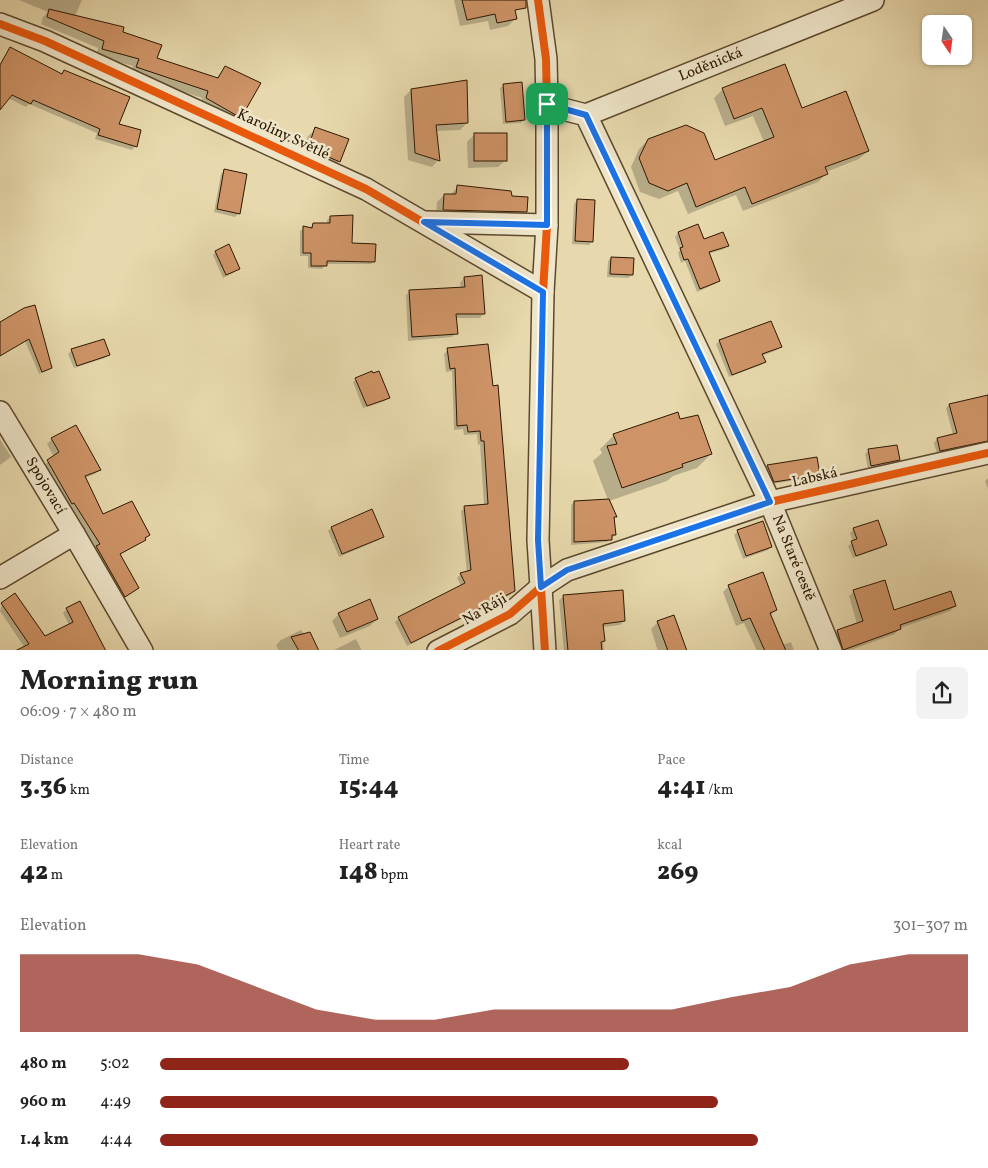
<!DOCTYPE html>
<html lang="en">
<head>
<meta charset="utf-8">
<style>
  :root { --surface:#fff; --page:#f2f2f2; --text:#222; --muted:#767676; --accent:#8f2418 }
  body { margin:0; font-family:Vollkorn,serif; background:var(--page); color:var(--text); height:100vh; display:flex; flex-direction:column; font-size:19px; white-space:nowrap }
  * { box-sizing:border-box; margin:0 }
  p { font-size:16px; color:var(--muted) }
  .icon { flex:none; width:28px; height:28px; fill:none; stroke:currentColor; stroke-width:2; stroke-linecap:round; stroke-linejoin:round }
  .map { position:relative; height:650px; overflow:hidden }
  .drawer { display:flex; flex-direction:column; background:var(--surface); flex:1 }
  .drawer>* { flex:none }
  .needle { width:32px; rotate:167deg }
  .tools { position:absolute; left:922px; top:15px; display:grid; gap:10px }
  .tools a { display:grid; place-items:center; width:50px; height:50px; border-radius:8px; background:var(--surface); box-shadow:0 1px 4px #0004; font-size:25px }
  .pin { position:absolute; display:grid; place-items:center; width:42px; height:42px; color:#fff; margin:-21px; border-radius:10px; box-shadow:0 2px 8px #0006 }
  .round { display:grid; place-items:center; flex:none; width:52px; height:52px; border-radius:8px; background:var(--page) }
  .head { display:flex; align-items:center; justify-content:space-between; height:85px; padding:0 20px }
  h1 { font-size:28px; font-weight:800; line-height:38px }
  .stats { display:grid; grid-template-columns:repeat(3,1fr); gap:8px; height:85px; padding:5px 20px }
  .stats div { display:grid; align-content:center }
  .stats b { font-size:25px; font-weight:800 }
  .stats small { font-size:14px; font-weight:400 }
  .stats p { font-size:14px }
  .chart { height:140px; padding:10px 20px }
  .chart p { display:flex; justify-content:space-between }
  .chart svg { width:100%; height:90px; margin-top:5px; fill:var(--accent); opacity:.7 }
  ul { padding:0 20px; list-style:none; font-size:16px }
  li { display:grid; grid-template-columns:80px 60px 1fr; align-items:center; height:38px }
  li i { height:12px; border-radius:6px; background:var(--accent) }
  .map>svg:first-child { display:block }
  .shadow { fill:#0003 }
  .building { fill:#ce9467; stroke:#2d1701 }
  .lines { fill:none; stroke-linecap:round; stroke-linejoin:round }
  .street-casing { stroke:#5c482c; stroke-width:24 }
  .street { stroke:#efe6ca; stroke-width:21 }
  .cycleway-casing { stroke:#efe6ca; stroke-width:11 }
  .cycleway { stroke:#e8590c; stroke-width:8 }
  .route-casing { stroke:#fff; stroke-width:10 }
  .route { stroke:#1a73e8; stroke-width:6 }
  .labels { text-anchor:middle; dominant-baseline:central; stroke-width:5; stroke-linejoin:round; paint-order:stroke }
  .street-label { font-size:15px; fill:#2d1701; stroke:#efe6ca }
</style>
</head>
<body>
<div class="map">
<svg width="988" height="651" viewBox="0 0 988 651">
  <rect width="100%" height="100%" fill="#e7d9ad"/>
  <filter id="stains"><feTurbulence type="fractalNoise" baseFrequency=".004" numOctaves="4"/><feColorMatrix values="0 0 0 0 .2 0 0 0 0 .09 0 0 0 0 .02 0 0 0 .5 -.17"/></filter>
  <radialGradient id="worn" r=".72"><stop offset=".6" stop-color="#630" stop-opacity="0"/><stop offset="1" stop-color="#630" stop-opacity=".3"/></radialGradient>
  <g class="shadow">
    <polygon points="19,0 82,0 75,16 122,32 156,58 216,79 225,67 239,117 233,123 200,105 202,98 130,74 133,66 96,56 98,48 41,24 43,17 48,12"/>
    <polygon points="454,0 511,0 515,19 508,26 490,30 488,21 460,26"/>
    <polygon points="10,49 117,125 135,146 132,150 95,139 97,133 29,104 26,107 0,94 0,64"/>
    <polygon points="504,85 524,119 521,123 503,124 500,88"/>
    <polygon points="723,89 801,109 868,151 859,159 826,172 826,174 818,182 743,211 736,195 688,214 678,191 659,199 640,192 631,167 639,149 648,140 715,162 764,142 753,116 725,126 714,98"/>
    <polygon points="411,90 467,123 460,130 436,131 438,160 432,167 408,160 404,97"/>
    <polygon points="316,129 339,161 332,169 301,156 308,136"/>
    <polygon points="475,134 506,160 498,167 468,168 467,142"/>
    <polygon points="224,171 239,213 235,217 214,212 221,174"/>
    <polygon points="458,187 511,197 526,211 519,219 436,217 437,202 444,195 450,195"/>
    <polygon points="577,200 592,241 589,245 572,244 574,204"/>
    <polygon points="331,217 351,244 374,261 371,264 326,264 322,269 308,268 308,256 300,256 300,231 304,228 310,228 313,224 327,224 327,220"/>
    <polygon points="678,233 727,245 724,249 708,254 719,281 715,284 697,292 685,261 681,263 678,253 680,250 675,237"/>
    <polygon points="216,252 238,269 235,272 223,278 213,255"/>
    <polygon points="611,258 632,275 628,278 607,277 608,261"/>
    <polygon points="464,278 484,313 480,318 455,318 456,333 452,337 408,341 406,295 410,291 461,289 460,283"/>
    <polygon points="24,309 50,368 47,371 39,374 25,341 0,356 0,323"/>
    <polygon points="720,341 780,347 777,350 762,356 764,362 761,365 729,377 716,344"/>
    <polygon points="487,345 514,591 510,595 407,646 395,622 399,618 461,586 457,578 461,574 467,573 461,511 465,507 484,505 480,444 478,445 477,434 464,435 463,429 454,430 452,371 446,372 444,354 448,350"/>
    <polygon points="72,350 108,355 105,358 74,368 68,354"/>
    <polygon points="356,379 389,397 385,401 363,408 353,382"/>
    <polygon points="988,396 988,444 981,444 937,454 934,443 937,439 953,435 946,408 949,405"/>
    <polygon points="680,421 711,454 697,468 673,476 667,481 609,501 615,517 613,519 615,535 607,542 571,545 571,505 574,502 608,500 593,461 602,453 600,449 614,435"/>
    <polygon points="0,439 11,457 0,465"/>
    <polygon points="52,439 100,469 95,474 85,478 102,515 148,535 139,544 119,555 137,588 120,601 43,466 54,457 47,444"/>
    <polygon points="869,450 898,460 895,463 868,469 865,454"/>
    <polygon points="768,466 819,474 815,477 771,484 764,469"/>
    <polygon points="988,478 988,489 985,481"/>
    <polygon points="371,511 382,536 379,540 339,557 328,531 331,528"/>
    <polygon points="762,523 771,546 768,550 743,559 734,535 737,532"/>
    <polygon points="854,529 885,545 882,548 853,558 848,546 853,542 850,533"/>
    <polygon points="729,586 776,610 770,616 782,645 791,642 794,651 757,651 744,623 736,626 723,592"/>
    <polygon points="854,591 894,612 955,606 950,611 900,628 895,634 848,651 837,651 832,636 837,631 857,624 849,596"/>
    <polygon points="563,597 624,621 620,625 602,627 604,651 564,651 559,600"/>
    <polygon points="2,604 44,637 69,625 63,613 67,609 105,651 27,651 0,611"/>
    <polygon points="339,614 377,619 370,626 340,638 332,621"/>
    <polygon points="658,622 685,651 658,651 651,629"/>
    <polygon points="301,630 318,651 279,651 276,645 281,640"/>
    <polygon points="356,639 362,651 332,651"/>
  </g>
  <g class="building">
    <polygon points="462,0 526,0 526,8 515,10 517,19 497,23 495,14 467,20"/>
    <polygon points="49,9 124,27 123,32 162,45 157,58 218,78 225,66 261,83 241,118 206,98 208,91 136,67 139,59 102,49 104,41 47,17"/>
    <polygon points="10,47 62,74 64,70 130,97 119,124 141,130 137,147 98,135 100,129 33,100 31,104 12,95 0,110 0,65"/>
    <polygon points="785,64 802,108 846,91 869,151 825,167 828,174 752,204 745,187 696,207 687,183 668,191 649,183 639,158 648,139 686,125 704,133 715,160 774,137 762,108 734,119 722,88"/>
    <polygon points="467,80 468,123 436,125 440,161 415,153 411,89"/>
    <polygon points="522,82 525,120 506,122 503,84"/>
    <polygon points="315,127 349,139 340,162 308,148"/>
    <rect x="474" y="133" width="33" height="28"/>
    <polygon points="224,169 247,174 240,214 217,209"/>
    <polygon points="457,185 511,191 512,196 528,197 527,212 443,210 444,194 456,194"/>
    <polygon points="577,199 595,200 593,242 575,241"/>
    <polygon points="353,215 352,243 376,244 375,262 327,261 327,266 311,266 311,253 303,253 303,226 312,228 313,223 330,223 330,216"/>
    <polygon points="698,224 704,239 723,232 729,246 709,252 720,281 700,289 688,259 684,260 680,248 683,247 678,232"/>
    <polygon points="229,244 240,269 226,275 215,251"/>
    <polygon points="611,257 634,258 633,275 610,274"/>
    <polygon points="482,275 485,314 456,314 458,334 412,337 409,290 465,287 464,277"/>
    <polygon points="35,305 52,368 42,372 29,339 0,356 0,322 24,308"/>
    <polygon points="771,321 782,347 762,354 766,362 732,375 719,340"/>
    <polygon points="104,339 110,355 77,366 71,349"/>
    <polygon points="488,344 493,386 498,385 515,591 411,643 398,617 465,583 460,573 471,570 464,506 488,504 484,441 481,441 480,431 468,432 467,425 457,426 455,368 450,369 447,348"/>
    <polygon points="372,371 373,373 379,371 390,398 367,406 355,378"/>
    <polygon points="988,395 988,441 940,451 937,438 957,433 949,404"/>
    <polygon points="678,412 680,419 698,415 712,454 682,464 683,467 622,488 607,446 617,444 613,434"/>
    <polygon points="76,425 101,470 85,476 103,514 132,501 150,535 145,538 146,540 120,554 139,588 125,597 96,546 100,544 74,503 72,504 47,460 59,452 51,438"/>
    <polygon points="897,445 900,460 871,466 868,449"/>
    <polygon points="817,457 820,475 774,482 767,465"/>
    <polygon points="609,499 617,517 614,517 616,535 612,535 612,540 574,542 574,501"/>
    <polygon points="372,509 384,537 342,554 331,527"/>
    <polygon points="878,520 887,545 856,556 851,541 857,539 853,528"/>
    <polygon points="763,521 772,547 746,556 737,530"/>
    <polygon points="763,572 777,610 770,613 786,651 765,651 750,618 742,621 728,585"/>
    <polygon points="885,580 894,610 951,591 956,606 900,625 901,629 843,650 837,630 863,621 853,590"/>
    <polygon points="623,590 625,621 603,624 605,641 601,642 602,651 568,651 563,595"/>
    <polygon points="15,593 45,636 73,622 66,608 80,601 106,651 15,651 29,644 1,603"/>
    <polygon points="370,599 378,619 347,632 338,613"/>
    <polygon points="674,615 687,651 668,651 657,621"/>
    <polygon points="310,632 319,651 299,651 291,637"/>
  </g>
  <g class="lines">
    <g class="street-casing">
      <g id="street">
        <polyline points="538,0 546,59 547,105 547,225 543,292 538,540 545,651"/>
        <polyline points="0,24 45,41 366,189 543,292"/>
        <polyline points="547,105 586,115 873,0"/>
        <polyline points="586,115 770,502 831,651"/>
        <polyline points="426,222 547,225"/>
        <polyline points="0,412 74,534 142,651"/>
        <polyline points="0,578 74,534"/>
        <polyline points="438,651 510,614 541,587 567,570 770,502 988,453"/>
      </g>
    </g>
    <use href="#street" class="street"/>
    <g class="cycleway-casing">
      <g id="cycleway">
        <polyline points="538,0 546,59 547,105 547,225 543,292 538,540 545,651"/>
        <polyline points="0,24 45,41 366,189 543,292"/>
        <polyline points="438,651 510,614 541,587 567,570 770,502 988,453"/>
      </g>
    </g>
    <use href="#cycleway" class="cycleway"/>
  </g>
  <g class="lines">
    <g class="route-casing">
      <polygon id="route" points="547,104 586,115 770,502 567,570 541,587 538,540 543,292 424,222 547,225"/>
    </g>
    <use href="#route" class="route"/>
  </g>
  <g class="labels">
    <g class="street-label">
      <text transform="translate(711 65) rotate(-22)">Loděnická</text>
      <text transform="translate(283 135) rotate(25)">Karoliny Světlé</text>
      <text transform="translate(815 478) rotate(-13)">Labská</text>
      <text transform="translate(45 486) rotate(59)">Spojovací</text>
      <text transform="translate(793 558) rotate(68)">Na Staré cestě</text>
      <text transform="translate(485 610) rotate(-30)">Na Ráji</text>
    </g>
  </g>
  <rect width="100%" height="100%" filter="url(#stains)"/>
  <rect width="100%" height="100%" fill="url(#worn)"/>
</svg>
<div class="tools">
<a><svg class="needle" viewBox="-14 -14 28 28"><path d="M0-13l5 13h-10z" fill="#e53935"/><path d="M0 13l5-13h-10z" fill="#767676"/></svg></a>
</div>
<div class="pin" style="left:547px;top:104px;background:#1e9e55"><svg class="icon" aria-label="arrive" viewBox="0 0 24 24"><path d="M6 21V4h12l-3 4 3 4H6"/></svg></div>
</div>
<section class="drawer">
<div class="head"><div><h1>Morning run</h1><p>06:09 · 7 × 480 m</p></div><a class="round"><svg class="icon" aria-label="share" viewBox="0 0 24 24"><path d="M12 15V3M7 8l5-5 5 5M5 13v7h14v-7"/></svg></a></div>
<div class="stats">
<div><p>Distance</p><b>3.36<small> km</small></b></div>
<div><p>Time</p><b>15:44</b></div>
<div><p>Pace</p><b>4:41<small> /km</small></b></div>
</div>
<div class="stats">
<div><p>Elevation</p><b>42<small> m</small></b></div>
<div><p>Heart rate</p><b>148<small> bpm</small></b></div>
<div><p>kcal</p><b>269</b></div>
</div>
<div class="chart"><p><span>Elevation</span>301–307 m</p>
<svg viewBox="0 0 160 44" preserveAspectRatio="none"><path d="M0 44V6L10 6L20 6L30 11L40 22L50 33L60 38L70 38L80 33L90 33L100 33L110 33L120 27L130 22L140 11L150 6L160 6V44z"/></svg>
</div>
<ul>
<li><b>480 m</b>5:02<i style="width:58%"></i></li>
<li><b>960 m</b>4:49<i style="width:69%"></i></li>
<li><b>1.4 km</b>4:44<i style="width:74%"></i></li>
</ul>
</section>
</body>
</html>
